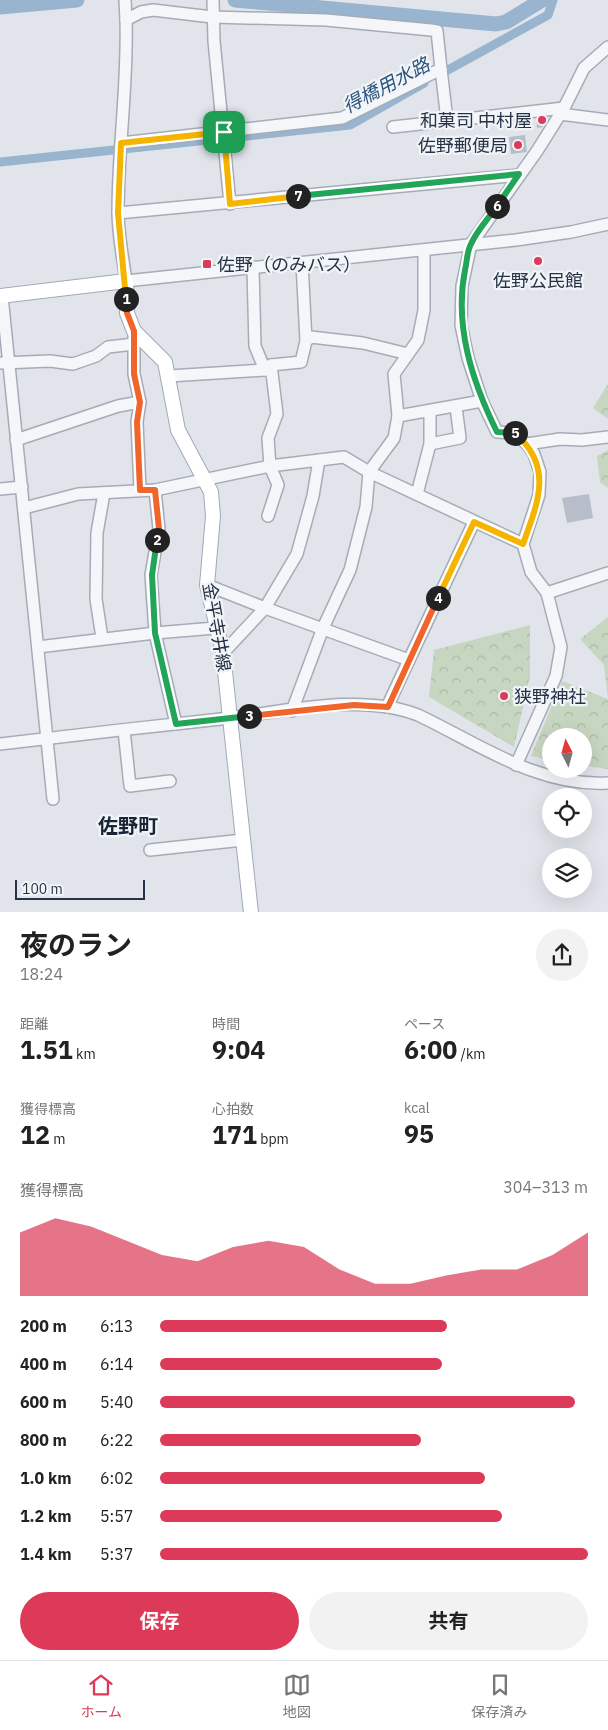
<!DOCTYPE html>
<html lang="ja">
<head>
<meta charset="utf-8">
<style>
  :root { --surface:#fff; --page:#f2f2f2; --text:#222; --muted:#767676; --line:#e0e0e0; --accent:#dc3a58 }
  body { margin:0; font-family:"IBM Plex Sans","Noto Sans JP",sans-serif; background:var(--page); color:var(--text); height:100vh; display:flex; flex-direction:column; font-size:19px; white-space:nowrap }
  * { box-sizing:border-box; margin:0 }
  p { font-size:16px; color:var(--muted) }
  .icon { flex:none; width:28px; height:28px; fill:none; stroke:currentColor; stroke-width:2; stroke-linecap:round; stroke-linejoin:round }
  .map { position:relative; height:912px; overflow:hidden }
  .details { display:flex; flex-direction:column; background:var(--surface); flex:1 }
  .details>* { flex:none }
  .needle { width:32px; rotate:354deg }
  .buttons { position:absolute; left:542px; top:728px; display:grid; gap:10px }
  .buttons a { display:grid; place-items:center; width:50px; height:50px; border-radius:50%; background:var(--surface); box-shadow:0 5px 20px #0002; font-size:25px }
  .scale { position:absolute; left:15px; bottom:12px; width:130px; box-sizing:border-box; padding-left:5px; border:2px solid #273344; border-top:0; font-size:14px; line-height:18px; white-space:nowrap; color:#273344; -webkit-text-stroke:4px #f1f4f8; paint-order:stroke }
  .pin { position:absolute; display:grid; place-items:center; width:42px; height:42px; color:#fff; margin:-21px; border-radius:10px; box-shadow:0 2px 8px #0006 }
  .km { position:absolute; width:25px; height:25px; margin:-12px; border-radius:50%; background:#222; color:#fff; font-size:14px; line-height:25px; text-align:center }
  .round { display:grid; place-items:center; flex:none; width:52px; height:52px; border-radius:26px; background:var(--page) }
  .overview { display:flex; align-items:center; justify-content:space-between; height:85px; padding:0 20px }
  h1 { font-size:28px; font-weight:700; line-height:38px }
  .figures { display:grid; grid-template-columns:repeat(3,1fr); gap:8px; height:85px; padding:5px 20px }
  .figures div { display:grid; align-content:center }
  .figures b { font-size:25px; font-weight:700 }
  .figures small { font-size:14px; font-weight:400 }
  .figures p { font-size:14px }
  .chart { height:140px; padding:10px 20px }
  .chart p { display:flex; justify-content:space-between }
  .chart svg { width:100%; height:90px; margin-top:5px; fill:var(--accent); opacity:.7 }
  .primary-button { display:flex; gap:10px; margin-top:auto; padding:10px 20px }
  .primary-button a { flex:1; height:58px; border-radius:30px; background:var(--accent); color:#fff; font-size:20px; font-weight:700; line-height:58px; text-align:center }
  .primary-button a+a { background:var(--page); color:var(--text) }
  ul { padding:0 20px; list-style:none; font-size:16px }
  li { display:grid; grid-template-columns:80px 60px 1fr; align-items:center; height:38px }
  li i { height:12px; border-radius:6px; background:var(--accent) }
  .tabs { display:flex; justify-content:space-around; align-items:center; height:70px; border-top:1px solid var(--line); background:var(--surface); font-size:14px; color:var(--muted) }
  .tabs a { display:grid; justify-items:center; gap:2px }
  .tabs .selected { color:var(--accent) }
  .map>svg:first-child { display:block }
  .forest { fill:url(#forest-crowns) }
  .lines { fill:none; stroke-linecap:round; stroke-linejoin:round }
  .canal { stroke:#98b4ce; stroke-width:9 }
  .river { stroke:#98b4ce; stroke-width:15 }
  .building { fill:#b7bec9 }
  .minor-casing { stroke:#a5acb6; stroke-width:14 }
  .major-casing { stroke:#9faab8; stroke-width:16 }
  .minor { stroke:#f4f6f9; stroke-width:11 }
  .major { stroke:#fff; stroke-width:14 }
  .split-1-casing { stroke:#fff; stroke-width:10 }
  .split-2-casing { stroke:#fff; stroke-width:10 }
  .split-3-casing { stroke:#fff; stroke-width:10 }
  .split-4-casing { stroke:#fff; stroke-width:10 }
  .split-5-casing { stroke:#fff; stroke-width:10 }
  .split-6-casing { stroke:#fff; stroke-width:10 }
  .split-7-casing { stroke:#fff; stroke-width:10 }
  .split-8-casing { stroke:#fff; stroke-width:10 }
  .split-1 { stroke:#f5b400; stroke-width:6 }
  .split-2 { stroke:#f0652b; stroke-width:6 }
  .split-3 { stroke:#22a559; stroke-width:6 }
  .split-4 { stroke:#f0652b; stroke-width:6 }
  .split-5 { stroke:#f5b400; stroke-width:6 }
  .split-6 { stroke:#22a559; stroke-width:6 }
  .split-7 { stroke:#22a559; stroke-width:6 }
  .split-8 { stroke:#f5b400; stroke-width:6 }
  .poi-dot { fill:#dc3a58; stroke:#f1f4f8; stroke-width:2 }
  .labels { text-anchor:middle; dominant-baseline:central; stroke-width:4.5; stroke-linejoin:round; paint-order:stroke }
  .poi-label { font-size:18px; fill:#273344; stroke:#f1f4f8; text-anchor:end }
  .street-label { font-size:18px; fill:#273344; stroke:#f1f4f8 }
  .water-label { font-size:19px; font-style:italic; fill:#2d537c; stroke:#f1f4f8 }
  .quarter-label { font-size:20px; font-weight:bold; fill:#192435; stroke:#f1f4f8 }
</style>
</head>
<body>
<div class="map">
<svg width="608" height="913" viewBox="0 0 608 913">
  <defs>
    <pattern id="forest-crowns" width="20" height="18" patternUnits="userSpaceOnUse" patternTransform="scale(1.25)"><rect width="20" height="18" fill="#c7d6c1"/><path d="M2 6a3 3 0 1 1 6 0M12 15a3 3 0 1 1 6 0" fill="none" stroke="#abb8a7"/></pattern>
  </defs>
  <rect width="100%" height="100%" fill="#e1e5eb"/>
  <g class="forest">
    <polygon points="608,384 608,419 593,408"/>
    <polygon points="608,450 608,488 600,482 597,456"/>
    <polygon points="608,617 608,769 584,766 584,736 551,736 551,760 531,756 562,681 608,699 604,665 580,639"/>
    <polygon points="530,625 530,676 514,747 429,697 434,650"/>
  </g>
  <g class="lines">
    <g class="canal">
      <polyline points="437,76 548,15 553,0"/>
      <polyline points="0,162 350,125 424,83"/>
    </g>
    <g class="river">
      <polyline points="235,0 496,24 506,22 542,0"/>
      <polyline points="0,7 77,0"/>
    </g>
  </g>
  <g class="building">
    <polygon points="547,115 548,123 543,124 543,127 537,128 536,116"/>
    <polygon points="525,135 527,152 511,154 509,137"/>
    <polygon points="589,494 593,518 567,523 562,498"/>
  </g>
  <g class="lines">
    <g class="minor-casing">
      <g id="minor">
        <polyline points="125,0 126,20"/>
        <polyline points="213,0 214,41 230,204"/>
        <polyline points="441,69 447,120"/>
        <polyline points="560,114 608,120"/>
        <polyline points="393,127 564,108"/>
        <path d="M121,143L342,118L441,69L437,31L431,30L326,20L212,17L153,10L141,12L126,20C128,84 118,148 118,212C118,235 123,258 126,281L516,240L571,232L608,224"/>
        <polyline points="118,213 519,175"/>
        <polyline points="302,263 306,341"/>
        <polyline points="253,269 255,346 265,370"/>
        <polyline points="2,296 53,799"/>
        <polyline points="134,331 134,374 140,402 137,422 140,490"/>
        <polyline points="2,363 50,361 73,364 96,356 108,347 134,344"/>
        <polyline points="169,376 265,370 271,365 301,362 306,341 311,337 363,343 408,354"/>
        <polyline points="398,416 482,401"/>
        <polyline points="16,440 118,406 140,402"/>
        <polyline points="430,444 460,438 456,407"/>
        <polyline points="527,444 560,439 582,440 608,437"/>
        <polyline points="0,489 22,487"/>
        <polyline points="155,490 159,529 151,575 155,633 176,724"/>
        <polyline points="417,494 430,444 430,412"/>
        <polyline points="24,508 78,494 155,490 270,466 344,457 369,472 523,544"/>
        <polyline points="268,516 278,485 270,466 268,438 277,414 271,365"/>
        <polyline points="207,585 265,608 409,660 387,707"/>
        <polyline points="547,593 608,573"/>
        <polyline points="102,638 96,599 97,533 104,493"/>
        <polyline points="38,647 155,633 215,628"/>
        <polyline points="223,653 265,608 297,554 313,496 319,460"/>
        <polyline points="409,660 474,522"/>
        <polyline points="292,711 323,628 350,570 366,507 369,472 394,438 398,416 394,374 418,340 424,310 424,250"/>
        <polyline points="124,730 130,786 170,781"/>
        <path d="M0,744C77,735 153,726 230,718C287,711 363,693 418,715C479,744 538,787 608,783"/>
        <polyline points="516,765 556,676 561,647 547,593 531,572 523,544 539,495 540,472 534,454 527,444 514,433 497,432 482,401 468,358 461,325 462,286 471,244 537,151 564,108 584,68 608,47"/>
        <polyline points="150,850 243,840"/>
      </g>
    </g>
    <g class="major-casing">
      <polyline id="major" points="0,296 126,281 127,313 134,331 165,362 178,430 211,492 213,516 207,585 223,653 251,913"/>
    </g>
    <use href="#minor" class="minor"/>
    <use href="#major" class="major"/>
  </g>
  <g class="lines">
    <g class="split-1-casing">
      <polyline id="split-1" points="126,299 118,213 121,143 224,132"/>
    </g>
    <g class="split-2-casing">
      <polyline id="split-2" points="126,299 127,313 134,331 134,374 140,402 137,422 140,490 155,490 159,529 157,540"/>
    </g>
    <g class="split-3-casing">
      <polyline id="split-3" points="157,540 152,575 155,633 176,724 249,716"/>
    </g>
    <g class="split-4-casing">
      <polyline id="split-4" points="249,716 354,705 388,707 438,598"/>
    </g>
    <g class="split-5-casing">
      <path id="split-5" d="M438,598L474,522L523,544C538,502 554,467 515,433"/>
    </g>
    <g class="split-6-casing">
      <path id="split-6" d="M497,206C489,218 477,230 471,244C467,251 467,262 465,270C454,326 472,381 497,432L515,433"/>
    </g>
    <g class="split-7-casing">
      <polyline id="split-7" points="298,196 519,174 497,206"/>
    </g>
    <g class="split-8-casing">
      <polyline id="split-8" points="224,132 230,204 298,196"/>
    </g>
    <use href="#split-1" class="split-1"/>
    <use href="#split-2" class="split-2"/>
    <use href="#split-3" class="split-3"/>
    <use href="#split-4" class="split-4"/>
    <use href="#split-5" class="split-5"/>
    <use href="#split-6" class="split-6"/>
    <use href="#split-7" class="split-7"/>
    <use href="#split-8" class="split-8"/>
  </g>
  <g class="poi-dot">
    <circle cx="542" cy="120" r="5"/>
    <circle cx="518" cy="145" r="5"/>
    <circle cx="538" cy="261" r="5"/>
    <rect x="202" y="259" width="10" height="10" rx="2.5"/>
    <circle cx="504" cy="696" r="5"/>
  </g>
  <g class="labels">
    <g class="poi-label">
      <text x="532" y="120">和菓司 中村屋</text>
      <text x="508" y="145">佐野郵便局</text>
      <text x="217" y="264" text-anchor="start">佐野（のみバス）</text>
      <text x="538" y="280" text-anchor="middle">佐野公民館</text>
      <text x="514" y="696" text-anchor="start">狭野神社</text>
    </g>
    <g class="street-label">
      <text transform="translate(217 627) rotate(80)">金平寺井線</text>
    </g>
    <g class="water-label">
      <text transform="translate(386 85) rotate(-28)">得橋用水路</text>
    </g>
    <g class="quarter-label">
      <text x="128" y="825">佐野町</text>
    </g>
  </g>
</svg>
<div class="buttons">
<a><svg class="needle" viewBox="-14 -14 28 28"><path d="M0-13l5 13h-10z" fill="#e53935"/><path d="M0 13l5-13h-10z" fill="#767676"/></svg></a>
<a><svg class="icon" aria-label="locate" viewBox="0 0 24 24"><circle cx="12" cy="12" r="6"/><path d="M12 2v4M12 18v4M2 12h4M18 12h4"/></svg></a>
<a><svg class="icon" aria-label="layers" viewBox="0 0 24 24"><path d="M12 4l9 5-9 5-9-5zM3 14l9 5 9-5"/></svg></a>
</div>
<div class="scale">100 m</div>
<div class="pin" style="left:224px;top:132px;background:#1e9e55"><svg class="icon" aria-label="arrive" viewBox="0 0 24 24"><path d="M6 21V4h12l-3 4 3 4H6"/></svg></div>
<b class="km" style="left:126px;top:299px">1</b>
<b class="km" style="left:157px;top:540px">2</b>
<b class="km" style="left:249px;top:716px">3</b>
<b class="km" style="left:438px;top:598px">4</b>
<b class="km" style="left:515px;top:433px">5</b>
<b class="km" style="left:497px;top:206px">6</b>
<b class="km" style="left:298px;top:196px">7</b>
</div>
<section class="details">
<div class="overview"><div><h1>夜のラン</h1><p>18:24</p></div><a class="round"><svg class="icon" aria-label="share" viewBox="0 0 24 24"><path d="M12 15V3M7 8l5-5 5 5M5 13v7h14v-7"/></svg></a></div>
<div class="figures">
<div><p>距離</p><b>1.51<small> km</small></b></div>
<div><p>時間</p><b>9:04</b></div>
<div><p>ペース</p><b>6:00<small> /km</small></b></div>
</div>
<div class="figures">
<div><p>獲得標高</p><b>12<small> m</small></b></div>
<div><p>心拍数</p><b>171<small> bpm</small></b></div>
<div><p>kcal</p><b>95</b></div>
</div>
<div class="chart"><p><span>獲得標高</span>304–313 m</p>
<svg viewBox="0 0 160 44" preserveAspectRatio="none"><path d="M0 44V13L10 6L20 10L30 17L40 24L50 27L60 20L70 17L80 20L90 31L100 38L110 38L120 34L130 31L140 31L150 24L160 13V44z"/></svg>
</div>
<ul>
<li><b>200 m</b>6:13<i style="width:67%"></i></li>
<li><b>400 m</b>6:14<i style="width:66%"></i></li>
<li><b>600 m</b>5:40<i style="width:97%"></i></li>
<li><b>800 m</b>6:22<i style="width:61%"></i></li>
<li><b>1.0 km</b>6:02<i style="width:76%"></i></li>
<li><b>1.2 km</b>5:57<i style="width:80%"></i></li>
<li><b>1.4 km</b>5:37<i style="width:100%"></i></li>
</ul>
<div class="primary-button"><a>保存</a><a>共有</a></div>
</section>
<nav class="tabs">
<a class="selected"><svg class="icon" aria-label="home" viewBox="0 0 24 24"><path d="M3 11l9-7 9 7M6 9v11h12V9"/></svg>ホーム</a>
<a><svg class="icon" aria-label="map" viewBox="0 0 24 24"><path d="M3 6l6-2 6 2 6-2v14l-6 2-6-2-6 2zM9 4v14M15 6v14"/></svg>地図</a>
<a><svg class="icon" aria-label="saved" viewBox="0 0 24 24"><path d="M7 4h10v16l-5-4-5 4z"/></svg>保存済み</a>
</nav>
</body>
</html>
